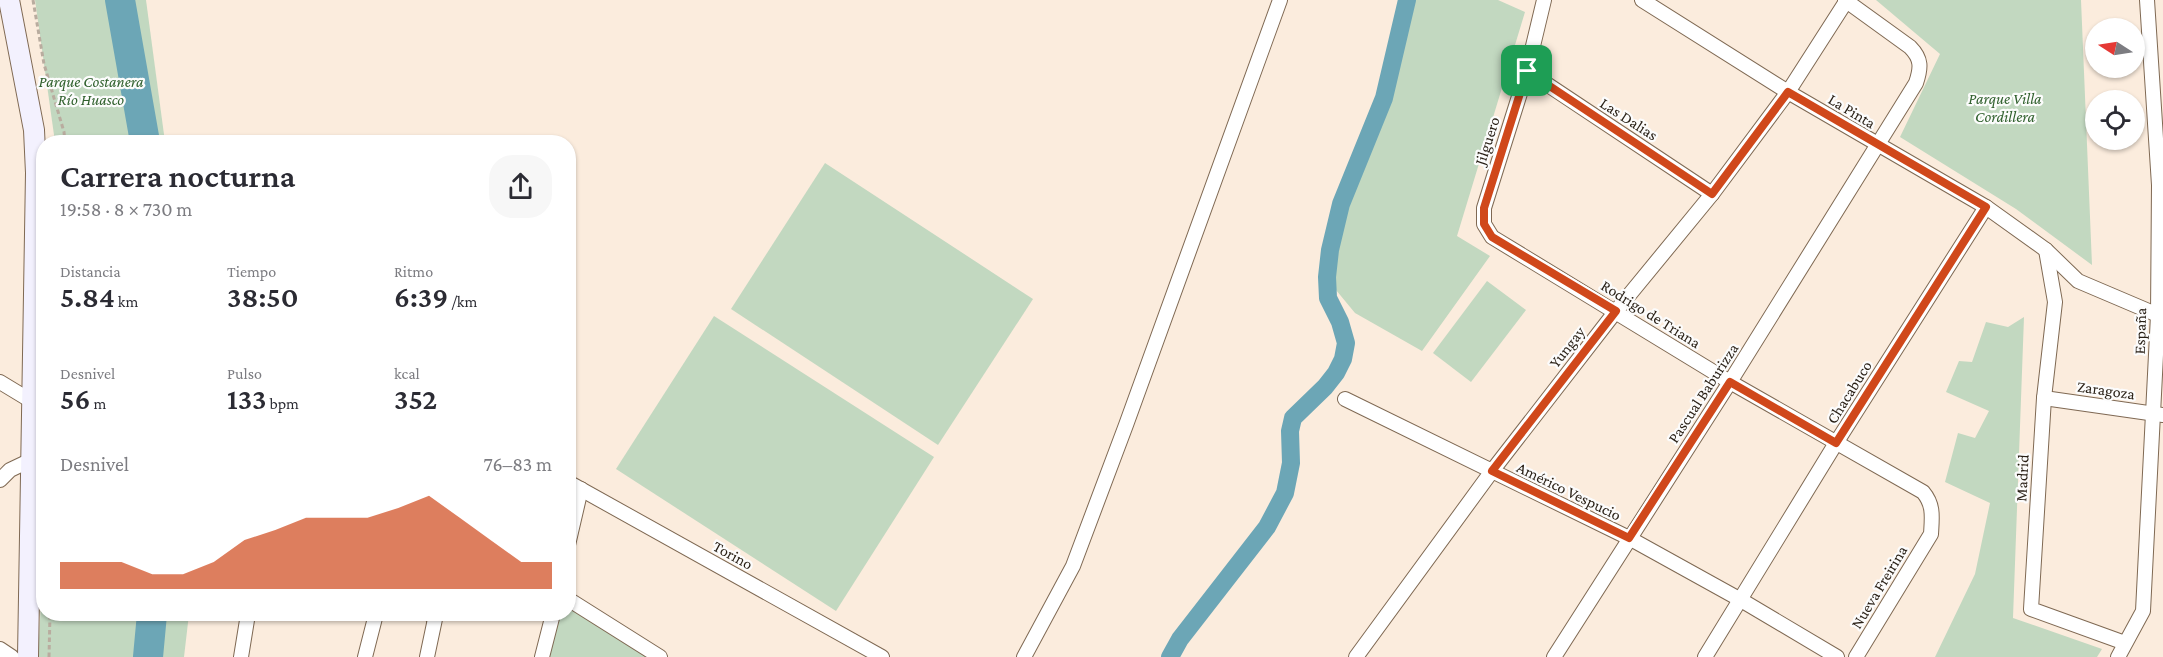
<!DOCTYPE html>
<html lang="es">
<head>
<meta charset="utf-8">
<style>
  :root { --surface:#fff; --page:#f7f7f7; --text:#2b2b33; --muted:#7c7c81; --accent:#d0481b }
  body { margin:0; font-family:"Crimson Pro",serif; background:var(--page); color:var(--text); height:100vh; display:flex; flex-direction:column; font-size:22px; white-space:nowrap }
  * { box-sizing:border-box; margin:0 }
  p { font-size:20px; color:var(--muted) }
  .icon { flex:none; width:33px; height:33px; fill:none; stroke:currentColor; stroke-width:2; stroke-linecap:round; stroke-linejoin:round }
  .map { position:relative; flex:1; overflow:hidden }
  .details { position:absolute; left:36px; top:135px; width:540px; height:486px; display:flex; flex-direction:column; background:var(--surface); border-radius:24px; box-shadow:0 2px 4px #0004 }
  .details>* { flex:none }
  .needle { width:39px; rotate:282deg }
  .tools { position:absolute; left:2085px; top:18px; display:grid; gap:12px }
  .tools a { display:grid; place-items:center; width:60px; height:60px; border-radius:50%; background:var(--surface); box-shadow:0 2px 4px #0004; font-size:30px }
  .pin { position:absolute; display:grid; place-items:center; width:51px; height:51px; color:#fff; margin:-26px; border-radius:12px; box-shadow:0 3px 9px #0006 }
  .round { display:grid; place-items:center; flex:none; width:63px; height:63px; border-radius:24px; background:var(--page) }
  .head { display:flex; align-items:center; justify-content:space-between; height:102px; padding:0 24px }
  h1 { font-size:33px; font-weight:600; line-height:45px }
  .stats { display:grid; grid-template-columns:repeat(3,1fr); gap:9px; height:102px; padding:6px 24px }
  .stats div { display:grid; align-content:center }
  .stats b { font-size:30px; font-weight:600 }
  .stats small { font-size:16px; font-weight:400 }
  .stats p { font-size:16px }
  .chart { height:168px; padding:12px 24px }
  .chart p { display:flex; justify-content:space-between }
  .chart svg { width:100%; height:108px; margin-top:6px; fill:var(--accent); opacity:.7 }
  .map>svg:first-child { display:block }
  .green { fill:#c2d8c0 }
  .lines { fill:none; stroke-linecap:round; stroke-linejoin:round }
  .canal { stroke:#6ca6b6; stroke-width:18 }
  .river { stroke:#6ca6b6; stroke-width:30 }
  .street-casing { stroke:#7f6953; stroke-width:16 }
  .secondary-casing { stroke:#7f6953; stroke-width:22 }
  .path { stroke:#b9ac9f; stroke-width:3; stroke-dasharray:4.5 3; stroke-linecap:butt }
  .street { stroke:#fff; stroke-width:14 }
  .secondary { stroke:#f3f1fe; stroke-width:20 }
  .route-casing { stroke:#fff; stroke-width:12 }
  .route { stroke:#d0481b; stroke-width:8 }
  .labels { text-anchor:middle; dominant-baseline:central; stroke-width:4.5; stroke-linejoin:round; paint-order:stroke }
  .park-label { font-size:16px; font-style:italic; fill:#31612e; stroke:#fcfcfc }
  .street-label { font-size:16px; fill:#281f15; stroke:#fcfcfc }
</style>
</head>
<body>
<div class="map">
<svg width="2163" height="657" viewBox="0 0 2163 657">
  <rect width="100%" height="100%" fill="#fbecdd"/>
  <g class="green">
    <polygon points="35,0 146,0 165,142 55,142"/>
    <polygon points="1413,0 1498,0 1525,12 1457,236 1490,256 1422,351 1355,313 1336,290 1336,223"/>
    <polygon points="1876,0 2081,0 2092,265 2016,209 1900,137 1940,54"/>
    <polygon points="825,163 1033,299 938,445 731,309"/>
    <polygon points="1487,281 1526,310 1471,382 1433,353"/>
    <polygon points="714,316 934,457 836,611 616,469"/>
    <polygon points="2024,317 2013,618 2102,649 2097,657 1935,657 1975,574 1990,503 1945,482 1958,433 1975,438 1989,411 1946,392 1959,361 1972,362 1986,322 2008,327"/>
    <polygon points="43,565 44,614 189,614 184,657 38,657"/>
    <polygon points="569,602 655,657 544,657 555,614 568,614"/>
  </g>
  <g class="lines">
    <polyline class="canal" points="1170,657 1180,639 1267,527 1285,493 1291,463 1290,431 1293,418 1325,387 1336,373 1343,359 1346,343 1340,322 1328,298 1327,277 1330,250 1341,204 1384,98 1407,0"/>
    <g class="river">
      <polyline points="120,0 145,142"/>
      <polyline points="148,657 152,614"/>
    </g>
    <g class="street-casing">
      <g id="street">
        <path d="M1544,0L1527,71L1484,208V224L1492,237L1730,382L1923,492C1934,505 1932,517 1931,534L1856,657"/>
        <polyline points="1642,0 1788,92 1986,207 2046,250 2078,281 2158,315 2163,315"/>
        <polyline points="1527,71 1712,194"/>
        <polyline points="2046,250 2055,302 2044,398 2031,609 2125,643"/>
        <polyline points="0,382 33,402"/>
        <polyline points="2044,398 2163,415"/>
        <polyline points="1345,399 1629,538 1741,600 1837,657"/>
        <polyline points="0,480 10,470 31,460"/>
        <polyline points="568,482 882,657"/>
        <polyline points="568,545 581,489"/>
        <polyline points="568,599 660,657"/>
        <polyline points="0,649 12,657"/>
        <polyline points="241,657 248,614"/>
        <polyline points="365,657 376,614"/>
        <polyline points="427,657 435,619 430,614"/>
        <polyline points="542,657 553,614"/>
        <polyline points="1024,657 1073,566 1126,425 1280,0"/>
        <polyline points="1356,657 1492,471 1616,311 1712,194 1788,92 1847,0"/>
        <path d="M1554,657L1730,382L1916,83C1921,68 1922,59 1910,47L1845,0"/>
        <polyline points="1705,657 1836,443 1986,207"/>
        <polyline points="2118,657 2143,611 2158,315 2159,185 2147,0"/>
      </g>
    </g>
    <g class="secondary-casing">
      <polyline id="secondary" points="9,0 34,130 36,173 28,657"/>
    </g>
    <g class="path">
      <polyline points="33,0 44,64 64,132 65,142"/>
      <polyline points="49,657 50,614"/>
    </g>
    <use href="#street" class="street"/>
    <use href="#secondary" class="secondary"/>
  </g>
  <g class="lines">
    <g class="route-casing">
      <polygon id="route" points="1527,71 1712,194 1788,92 1986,207 1836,443 1730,382 1629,538 1492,471 1616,311 1492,237 1484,224 1484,208"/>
    </g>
    <use href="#route" class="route"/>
  </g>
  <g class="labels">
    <g class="park-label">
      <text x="91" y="81">Parque Costanera<tspan x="91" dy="18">Río Huasco</tspan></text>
      <text x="2005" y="98">Parque Villa<tspan x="2005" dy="18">Cordillera</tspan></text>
    </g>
    <g class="street-label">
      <text transform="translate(1852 111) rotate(31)">La Pinta</text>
      <text transform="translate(1629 119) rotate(33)">Las Dalias</text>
      <text transform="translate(1487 141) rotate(-72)">Jilguero</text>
      <text transform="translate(1651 314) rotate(32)">Rodrigo de Triana</text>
      <text transform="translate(2140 331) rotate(-88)">España</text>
      <text transform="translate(1567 347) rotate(-52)">Yungay</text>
      <text transform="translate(2106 390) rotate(8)">Zaragoza</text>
      <text transform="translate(1849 392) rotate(-58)">Chacabuco</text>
      <text transform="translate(1703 393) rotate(-57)">Pascual Baburizza</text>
      <text transform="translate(2022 478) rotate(-87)">Madrid</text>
      <text transform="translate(1569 491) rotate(26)">Américo Vespucio</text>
      <text transform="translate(733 555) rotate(29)">Torino</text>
      <text transform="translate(1879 587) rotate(-59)">Nueva Freirina</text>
    </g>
  </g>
</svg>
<div class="tools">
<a><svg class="needle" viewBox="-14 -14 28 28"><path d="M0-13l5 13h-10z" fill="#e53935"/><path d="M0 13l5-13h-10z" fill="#7c7c81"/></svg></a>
<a><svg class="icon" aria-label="locate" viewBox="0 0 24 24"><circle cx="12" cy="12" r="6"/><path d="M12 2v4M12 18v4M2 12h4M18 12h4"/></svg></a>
</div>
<div class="pin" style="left:1527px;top:71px;background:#1e9e55"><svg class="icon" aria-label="arrive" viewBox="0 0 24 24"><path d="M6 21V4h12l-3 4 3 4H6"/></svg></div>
<section class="details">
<div class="head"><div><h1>Carrera nocturna</h1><p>19:58 · 8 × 730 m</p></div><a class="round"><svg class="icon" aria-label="share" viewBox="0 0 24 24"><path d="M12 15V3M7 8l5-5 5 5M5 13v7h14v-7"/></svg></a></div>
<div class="stats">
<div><p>Distancia</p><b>5.84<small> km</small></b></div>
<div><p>Tiempo</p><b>38:50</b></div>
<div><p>Ritmo</p><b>6:39<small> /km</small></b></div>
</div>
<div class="stats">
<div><p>Desnivel</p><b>56<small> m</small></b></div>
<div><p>Pulso</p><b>133<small> bpm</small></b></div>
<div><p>kcal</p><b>352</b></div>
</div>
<div class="chart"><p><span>Desnivel</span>76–83 m</p>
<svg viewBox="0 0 160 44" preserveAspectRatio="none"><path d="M0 44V33L10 33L20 33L30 38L40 38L50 33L60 24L70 20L80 15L90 15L100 15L110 11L120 6L130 15L140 24L150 33L160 33V44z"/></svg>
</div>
</section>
</div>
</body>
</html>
